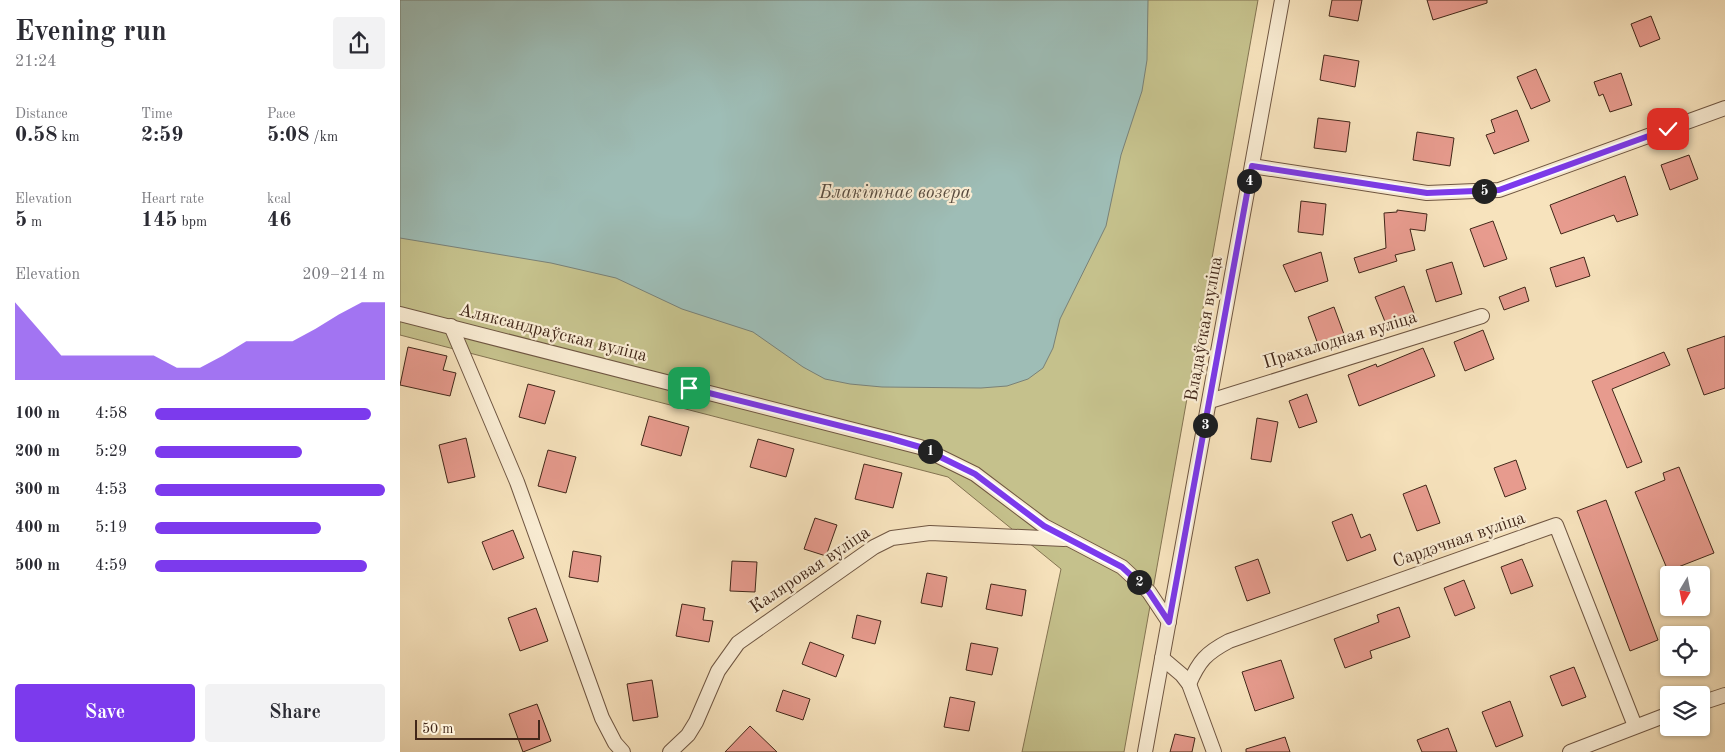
<!DOCTYPE html>
<html lang="en">
<head>
<meta charset="utf-8">
<style>
  :root { --surface:#fff; --page:#f2f2f3; --text:#2b2b33; --muted:#7c7c81; --accent:#7c3aed }
  body { margin:0; font-family:"Old Standard TT",serif; background:var(--page); color:var(--text); height:100vh; display:flex; flex-direction:column; font-size:19px; white-space:nowrap }
  * { box-sizing:border-box; margin:0 }
  p { font-size:16px; color:var(--muted) }
  .icon { flex:none; width:28px; height:28px; fill:none; stroke:currentColor; stroke-width:2; stroke-linecap:round; stroke-linejoin:round }
  .map { position:relative; flex:1; overflow:hidden }
  .panel { display:flex; flex-direction:column; background:var(--surface); width:400px }
  .panel>* { flex:none }
  .needle { width:32px; rotate:190deg }
  .controls { position:absolute; left:1260px; top:566px; display:grid; gap:10px }
  .controls a { display:grid; place-items:center; width:50px; height:50px; border-radius:5px; background:var(--surface); box-shadow:0 1px 4px #0004; font-size:25px }
  .scale { position:absolute; left:15px; bottom:12px; width:125px; box-sizing:border-box; padding-left:5px; border:2px solid #422719; border-top:0; font-size:14px; line-height:18px; white-space:nowrap; color:#422719; -webkit-text-stroke:4px #faedd4; paint-order:stroke }
  .pin { position:absolute; display:grid; place-items:center; width:42px; height:42px; color:#fff; margin:-21px; border-radius:10px; box-shadow:0 2px 8px #0006 }
  .km { position:absolute; width:25px; height:25px; margin:-12px; border-radius:50%; background:#222; color:#fff; font-size:14px; line-height:25px; text-align:center }
  .round { display:grid; place-items:center; flex:none; width:52px; height:52px; border-radius:5px; background:var(--page) }
  .head { display:flex; align-items:center; justify-content:space-between; height:85px; padding:0 15px }
  h1 { font-size:28px; font-weight:700; line-height:38px }
  .stats { display:grid; grid-template-columns:repeat(3,1fr); gap:8px; height:85px; padding:5px 15px }
  .stats div { display:grid; align-content:center }
  .stats b { font-size:21px; font-weight:700 }
  .stats small { font-size:14px; font-weight:400 }
  .stats p { font-size:14px }
  .chart { height:140px; padding:10px 15px }
  .chart p { display:flex; justify-content:space-between }
  .chart svg { width:100%; height:90px; margin-top:5px; fill:var(--accent); opacity:.7 }
  .button { display:flex; gap:10px; margin-top:auto; padding:10px 15px }
  .button a { flex:1; height:58px; border-radius:5px; background:var(--accent); color:#fff; font-size:20px; font-weight:700; line-height:58px; text-align:center }
  .button a+a { background:var(--page); color:var(--text) }
  ul { padding:0 15px; list-style:none; font-size:16px }
  li { display:grid; grid-template-columns:80px 60px 1fr; align-items:center; height:38px }
  li i { height:12px; border-radius:6px; background:var(--accent) }
  main { display:flex; flex:1; min-height:0 }
  .map>svg:first-child { display:block }
  .green { fill:#c5c18c; stroke:#847452 }
  .water { fill:#9ebdb6; stroke:#798177 }
  .building { fill:#e79b8e; stroke:#422719 }
  .lines { fill:none; stroke-linecap:round; stroke-linejoin:round }
  .street-casing { stroke:#6f5642; stroke-width:16 }
  .street { stroke:#faedd4; stroke-width:14 }
  .route-casing { stroke:#fff; stroke-width:10 }
  .route { stroke:#7c3aed; stroke-width:6 }
  .labels { text-anchor:middle; dominant-baseline:central; stroke-width:4.5; stroke-linejoin:round; paint-order:stroke }
  .street-label { font-size:18px; fill:#422719; stroke:#faedd4 }
  .water-label { font-size:19px; font-style:italic; fill:#594c40; stroke:#faedd4 }
</style>
</head>
<body>
<main>
<section class="panel">
<div class="head"><div><h1>Evening run</h1><p>21:24</p></div><a class="round"><svg class="icon" aria-label="share" viewBox="0 0 24 24"><path d="M12 15V3M7 8l5-5 5 5M5 13v7h14v-7"/></svg></a></div>
<div class="stats">
<div><p>Distance</p><b>0.58<small> km</small></b></div>
<div><p>Time</p><b>2:59</b></div>
<div><p>Pace</p><b>5:08<small> /km</small></b></div>
</div>
<div class="stats">
<div><p>Elevation</p><b>5<small> m</small></b></div>
<div><p>Heart rate</p><b>145<small> bpm</small></b></div>
<div><p>kcal</p><b>46</b></div>
</div>
<div class="chart"><p><span>Elevation</span>209–214 m</p>
<svg viewBox="0 0 160 44" preserveAspectRatio="none"><path d="M0 44V6L10 19L20 32L30 32L40 32L50 32L60 32L70 38L80 38L90 32L100 25L110 25L120 25L130 19L140 12L150 6L160 6V44z"/></svg>
</div>
<ul>
<li><b>100 m</b>4:58<i style="width:94%"></i></li>
<li><b>200 m</b>5:29<i style="width:64%"></i></li>
<li><b>300 m</b>4:53<i style="width:100%"></i></li>
<li><b>400 m</b>5:19<i style="width:72%"></i></li>
<li><b>500 m</b>4:59<i style="width:92%"></i></li>
</ul>
<div class="button"><a>Save</a><a>Share</a></div>
</section>
<div class="map">
<svg width="1325" height="752" viewBox="0 0 1325 752">
  <rect width="100%" height="100%" fill="#f7e3bd"/>
  <filter id="stains"><feTurbulence type="fractalNoise" baseFrequency=".004" numOctaves="4"/><feColorMatrix values="0 0 0 0 .2 0 0 0 0 .09 0 0 0 0 .02 0 0 0 .5 -.17"/></filter>
  <radialGradient id="worn" r=".72"><stop offset=".6" stop-color="#630" stop-opacity="0"/><stop offset="1" stop-color="#630" stop-opacity=".3"/></radialGradient>
  <polygon class="green" points="0,0 858,0 724,752 622,752 661,569 548,477 0,335"/>
  <polygon class="water" points="0,0 748,0 747,60 742,91 721,155 706,226 660,319 653,348 643,368 628,379 607,386 581,388 482,387 450,384 425,379 403,367 353,332 282,309 216,278 151,263 0,238"/>
  <g class="building">
    <polygon points="932,0 962,0 958,21 929,16"/>
    <polygon points="1027,0 1087,0 1087,3 1033,20"/>
    <polygon points="1251,16 1260,39 1240,47 1231,24"/>
    <polygon points="924,55 959,61 955,87 920,80"/>
    <polygon points="1136,69 1150,101 1131,109 1117,77"/>
    <polygon points="1221,73 1232,105 1210,112 1203,94 1199,96 1194,82"/>
    <polygon points="1117,110 1129,141 1094,154 1086,135 1095,132 1091,120"/>
    <polygon points="918,118 950,122 946,152 914,148"/>
    <polygon points="1017,132 1054,138 1050,166 1013,160"/>
    <polygon points="1289,155 1298,179 1270,190 1261,165"/>
    <polygon points="1225,176 1238,215 1217,222 1214,215 1161,234 1150,205"/>
    <polygon points="901,201 926,204 923,235 898,232"/>
    <polygon points="997,210 1027,214 1025,231 1010,229 1015,250 995,255 997,261 959,273 954,258 986,248 984,213 997,212"/>
    <polygon points="1093,221 1107,259 1084,267 1070,229"/>
    <polygon points="921,252 928,281 895,292 883,265"/>
    <polygon points="1184,257 1190,276 1156,287 1150,268"/>
    <polygon points="1052,262 1062,294 1036,302 1026,270"/>
    <polygon points="1004,286 1016,319 988,329 975,297"/>
    <polygon points="1125,287 1129,301 1104,310 1099,297"/>
    <polygon points="934,307 945,337 919,347 908,317"/>
    <polygon points="1083,330 1094,359 1065,371 1054,342"/>
    <polygon points="1325,336 1325,388 1304,395 1287,349"/>
    <polygon points="8,347 47,356 43,370 56,373 50,396 0,385"/>
    <polygon points="1023,348 1035,376 959,406 948,375 976,364 977,367"/>
    <polygon points="1264,352 1270,365 1212,389 1242,462 1227,468 1192,381"/>
    <polygon points="128,384 155,391 145,424 119,417"/>
    <polygon points="907,394 917,422 899,428 889,401"/>
    <polygon points="249,416 289,427 281,456 241,445"/>
    <polygon points="857,418 878,422 871,462 851,459"/>
    <polygon points="66,438 75,477 48,483 39,445"/>
    <polygon points="358,439 394,449 386,477 350,467"/>
    <polygon points="148,450 176,457 166,493 138,486"/>
    <polygon points="1116,460 1126,489 1105,497 1094,468"/>
    <polygon points="464,464 502,473 493,508 455,499"/>
    <polygon points="1279,467 1314,553 1268,571 1235,492 1265,480 1263,473"/>
    <polygon points="1026,485 1040,523 1017,531 1003,494"/>
    <polygon points="1206,500 1258,640 1230,651 1177,511"/>
    <polygon points="952,514 961,538 970,534 976,550 947,561 932,522"/>
    <polygon points="415,518 437,525 426,556 404,549"/>
    <polygon points="113,530 124,558 93,570 82,542"/>
    <polygon points="173,551 201,556 198,582 169,577"/>
    <polygon points="858,559 870,593 847,601 835,567"/>
    <polygon points="1122,559 1133,586 1111,594 1101,567"/>
    <polygon points="332,561 357,562 355,592 330,591"/>
    <polygon points="527,573 547,577 542,607 521,603"/>
    <polygon points="1064,580 1075,608 1055,616 1044,588"/>
    <polygon points="591,584 626,590 622,616 586,609"/>
    <polygon points="282,604 305,608 303,620 313,621 309,642 276,636"/>
    <polygon points="999,607 1010,637 970,651 972,658 945,668 934,639 979,622 977,615"/>
    <polygon points="136,608 148,641 120,651 108,618"/>
    <polygon points="457,615 481,621 475,644 452,638"/>
    <polygon points="410,642 444,655 436,677 402,664"/>
    <polygon points="571,643 598,648 592,675 566,670"/>
    <polygon points="881,660 894,698 855,711 842,672"/>
    <polygon points="1174,667 1186,697 1162,706 1150,676"/>
    <polygon points="252,680 258,717 233,721 227,684"/>
    <polygon points="383,690 410,699 403,720 376,711"/>
    <polygon points="550,697 575,702 569,731 544,727"/>
    <polygon points="1110,701 1123,736 1096,747 1082,712"/>
    <polygon points="137,704 151,741 123,752 109,714"/>
    <polygon points="350,726 377,752 325,752"/>
    <polygon points="1048,728 1057,752 1022,752 1017,740"/>
    <polygon points="775,734 795,738 792,752 770,752"/>
    <polygon points="885,737 890,752 846,752 846,749"/>
  </g>
  <g class="lines">
    <g class="street-casing">
      <g id="street">
        <polyline points="852,166 1027,193 1099,190 1325,108"/>
        <polyline points="0,314 520,447 575,474 644,526 722,567 749,592 769,622"/>
        <polyline points="51,326 117,482 202,718 215,743 223,752"/>
        <polyline points="810,401 1082,316"/>
        <polyline points="762,658 782,675 789,684 814,752"/>
        <path d="M789,684C799,661 806,653 829,641L1156,525L1235,726"/>
        <polyline points="1301,703 1325,695"/>
        <polyline points="270,752 288,735 296,722 318,671 338,643 474,547 492,538 530,533 664,539"/>
        <polyline points="745,752 882,0"/>
        <polyline points="1170,752 1269,714"/>
      </g>
    </g>
    <use href="#street" class="street"/>
  </g>
  <g class="lines">
    <g class="route-casing">
      <polyline id="route" points="289,388 489,438 520,447 575,474 644,526 722,567 749,592 769,622 852,166 1027,193 1099,190 1268,129"/>
    </g>
    <use href="#route" class="route"/>
  </g>
  <g class="labels">
    <g class="street-label">
      <text transform="translate(804 329) rotate(-80)">Владаўская вуліца</text>
      <text transform="translate(153 333) rotate(14)">Аляксандраўская вуліца</text>
      <text transform="translate(940 340) rotate(-17)">Прахалодная вуліца</text>
      <text transform="translate(1059 540) rotate(-19)">Сардэчная вуліца</text>
      <text transform="translate(410 570) rotate(-34)">Каляровая вуліца</text>
    </g>
    <g class="water-label">
      <text x="495" y="193">Блакітнае возера</text>
    </g>
  </g>
  <rect width="100%" height="100%" filter="url(#stains)"/>
  <rect width="100%" height="100%" fill="url(#worn)"/>
</svg>
<div class="controls">
<a><svg class="needle" viewBox="-14 -14 28 28"><path d="M0-13l5 13h-10z" fill="#e53935"/><path d="M0 13l5-13h-10z" fill="#7c7c81"/></svg></a>
<a><svg class="icon" aria-label="locate" viewBox="0 0 24 24"><circle cx="12" cy="12" r="6"/><path d="M12 2v4M12 18v4M2 12h4M18 12h4"/></svg></a>
<a><svg class="icon" aria-label="layers" viewBox="0 0 24 24"><path d="M12 4l9 5-9 5-9-5zM3 14l9 5 9-5"/></svg></a>
</div>
<div class="scale">50 m</div>
<div class="pin" style="left:289px;top:388px;background:#1e9e55"><svg class="icon" aria-label="arrive" viewBox="0 0 24 24"><path d="M6 21V4h12l-3 4 3 4H6"/></svg></div>
<div class="pin" style="left:1268px;top:129px;background:#d93025"><svg class="icon" aria-label="check" viewBox="0 0 24 24"><path d="M5 12l5 5 9-10"/></svg></div>
<b class="km" style="left:530px;top:451px">1</b>
<b class="km" style="left:739px;top:582px">2</b>
<b class="km" style="left:805px;top:425px">3</b>
<b class="km" style="left:849px;top:181px">4</b>
<b class="km" style="left:1084px;top:191px">5</b>
</div>
</main>
</body>
</html>
